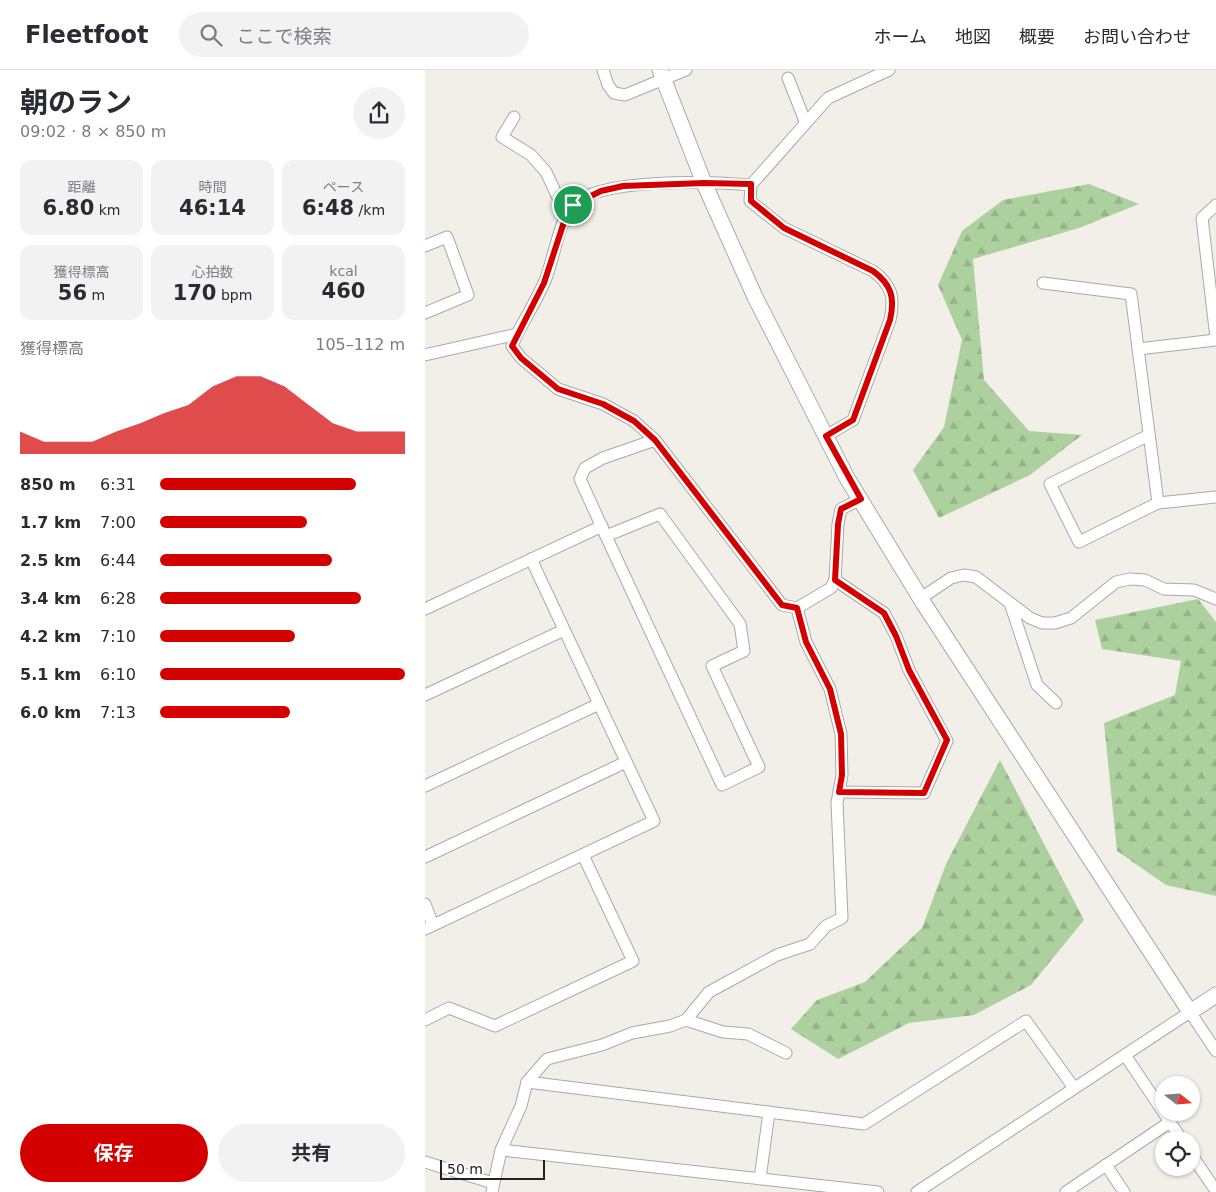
<!DOCTYPE html>
<html lang="ja">
<head>
<meta charset="utf-8">
<style>
  :root { --surface:#fff; --page:#f2f2f3; --text:#2b2b33; --muted:#7c7c81; --line:#e1e1e2; --accent:#d40000 }
  body { margin:0; font-family:"DejaVu Sans","Noto Sans JP",sans-serif; background:var(--page); color:var(--text); height:100vh; display:flex; flex-direction:column; font-size:19px; white-space:nowrap }
  * { box-sizing:border-box; margin:0 }
  p { font-size:16px; color:var(--muted) }
  .icon { flex:none; width:28px; height:28px; fill:none; stroke:currentColor; stroke-width:2; stroke-linecap:round; stroke-linejoin:round }
  .map { position:relative; flex:1; overflow:hidden }
  .panel { display:flex; flex-direction:column; background:var(--surface); width:425px }
  .panel>* { flex:none }
  .needle { width:32px; rotate:107deg }
  .buttons { position:absolute; left:730px; top:1006px; display:grid; gap:10px }
  .buttons a { display:grid; place-items:center; width:45px; height:45px; border-radius:50%; background:var(--surface); box-shadow:0 1px 4px #0004; font-size:25px }
  .scale { position:absolute; left:15px; bottom:12px; width:105px; box-sizing:border-box; padding-left:5px; border:2px solid #222; border-top:0; font-size:14px; line-height:18px; white-space:nowrap; color:#222; -webkit-text-stroke:4px #fff; paint-order:stroke }
  .pin { position:absolute; display:grid; place-items:center; width:42px; height:42px; color:#fff; margin:-21px; border:2px solid #fff; border-radius:50%; box-shadow:0 1px 5px #0007 }
  .round { display:grid; place-items:center; flex:none; width:52px; height:52px; border-radius:26px; background:var(--page) }
  .overview { display:flex; align-items:center; justify-content:space-between; height:85px; padding:0 20px }
  h1 { font-size:28px; font-weight:700; line-height:38px }
  .metrics { display:grid; grid-template-columns:repeat(3,1fr); gap:8px; height:85px; padding:5px 20px }
  .metrics div { display:grid; align-content:center; border-radius:12px; background:var(--page); text-align:center }
  .metrics b { font-size:21px; font-weight:700 }
  .metrics small { font-size:14px; font-weight:400 }
  .metrics p { font-size:14px }
  .chart { height:140px; padding:10px 20px }
  .chart p { display:flex; justify-content:space-between }
  .chart svg { width:100%; height:90px; margin-top:5px; fill:var(--accent); opacity:.7 }
  .primary-button { display:flex; gap:10px; margin-top:auto; padding:10px 20px }
  .primary-button a { flex:1; height:58px; border-radius:30px; background:var(--accent); color:#fff; font-size:20px; font-weight:700; line-height:58px; text-align:center }
  .primary-button a+a { background:var(--page); color:var(--text) }
  ul { padding:0 20px; list-style:none; font-size:16px }
  li { display:grid; grid-template-columns:80px 60px 1fr; align-items:center; height:38px }
  li i { height:12px; border-radius:6px; background:var(--accent) }
  header { display:flex; align-items:center; gap:30px; box-sizing:border-box; height:70px; padding:0 25px; background:var(--surface); border-bottom:1px solid var(--line) }
  header strong { font-size:24px }
  nav { display:flex; gap:28px; margin-inline-start:auto; font-size:18px }
  .search { width:350px; height:45px; background:var(--page); display:flex; align-items:center; gap:12px; box-sizing:border-box; padding:0 18px; border-radius:28px; color:var(--muted); font-size:19px }
  main { display:flex; flex:1; min-height:0 }
  .map>svg:first-child { display:block }
  .forest { fill:url(#forest-firs) }
  .lines { fill:none; stroke-linecap:round; stroke-linejoin:round }
  .minor-casing { stroke:#a9a9a9; stroke-width:13 }
  .tertiary-casing { stroke:#a9a9a9; stroke-width:17 }
  .minor { stroke:#fff; stroke-width:11 }
  .tertiary { stroke:#fff; stroke-width:15 }
  .route-casing { stroke:#fff; stroke-width:10 }
  .route { stroke:#d40000; stroke-width:6 }
</style>
</head>
<body>
<header>
<strong>Fleetfoot</strong>
<div class="search"><svg class="icon" aria-label="search" viewBox="0 0 24 24"><circle cx="10" cy="10" r="6"/><path d="M15 15l6 6"/></svg>ここで検索</div>
<nav><a>ホーム</a><a>地図</a><a>概要</a><a>お問い合わせ</a></nav>
</header>
<main>
<section class="panel">
<div class="overview"><div><h1>朝のラン</h1><p>09:02 · 8 × 850 m</p></div><a class="round"><svg class="icon" aria-label="share" viewBox="0 0 24 24"><path d="M12 15V3M7 8l5-5 5 5M5 13v7h14v-7"/></svg></a></div>
<div class="metrics">
<div><p>距離</p><b>6.80<small> km</small></b></div>
<div><p>時間</p><b>46:14</b></div>
<div><p>ペース</p><b>6:48<small> /km</small></b></div>
</div>
<div class="metrics">
<div><p>獲得標高</p><b>56<small> m</small></b></div>
<div><p>心拍数</p><b>170<small> bpm</small></b></div>
<div><p>kcal</p><b>460</b></div>
</div>
<div class="chart"><p><span>獲得標高</span>105–112 m</p>
<svg viewBox="0 0 160 44" preserveAspectRatio="none"><path d="M0 44V33L10 38L20 38L30 38L40 33L50 29L60 24L70 20L80 11L90 6L100 6L110 11L120 20L130 29L140 33L150 33L160 33V44z"/></svg>
</div>
<ul>
<li><b>850 m</b>6:31<i style="width:80%"></i></li>
<li><b>1.7 km</b>7:00<i style="width:60%"></i></li>
<li><b>2.5 km</b>6:44<i style="width:70%"></i></li>
<li><b>3.4 km</b>6:28<i style="width:82%"></i></li>
<li><b>4.2 km</b>7:10<i style="width:55%"></i></li>
<li><b>5.1 km</b>6:10<i style="width:100%"></i></li>
<li><b>6.0 km</b>7:13<i style="width:53%"></i></li>
</ul>
<div class="primary-button"><a>保存</a><a>共有</a></div>
</section>
<div class="map">
<svg width="791" height="1122" viewBox="0 0 791 1122">
  <defs>
    <pattern id="forest-firs" width="22" height="20" patternUnits="userSpaceOnUse" patternTransform="scale(1.25)"><rect width="22" height="20" fill="#add19e"/><path d="M5 1l3.5 6h-7zM16 11l3.5 6h-7z" fill="#95b388"/></pattern>
  </defs>
  <rect width="100%" height="100%" fill="#f2efe9"/>
  <g class="forest">
    <polygon points="664,114 714,134 654,158 548,189 559,310 604,361 657,365 605,405 514,448 488,400 519,357 537,270 513,215 537,161 578,130"/>
    <polygon points="773,529 791,552 791,826 741,815 692,781 679,653 750,625 756,591 677,579 670,550"/>
    <polygon points="575,690 659,850 606,915 549,945 484,953 413,989 366,959 392,930 440,912 497,858 521,794"/>
  </g>
  <g class="lines">
    <g class="minor-casing">
      <g id="minor">
        <polyline points="178,0 183,15 189,23 200,25 261,0"/>
        <polyline points="363,8 380,51"/>
        <polyline points="89,47 77,67 106,85 121,102 142,147"/>
        <path d="M326,115L325,131L359,158L448,201C467,215 470,228 465,250L428,350L401,366"/>
        <polyline points="791,135 777,148 791,268"/>
        <polyline points="0,176 22,167 43,225 0,243"/>
        <polyline points="618,213 706,224 733,433"/>
        <polyline points="92,264 87,276 96,288 133,319 178,334 209,351 230,370 357,535 372,538 406,518 410,510"/>
        <polyline points="713,279 791,270"/>
        <path d="M0,285L92,264C101,247 111,231 119,213C128,194 134,149 148,135C175,107 287,112 326,115L403,28L464,0"/>
        <polyline points="724,365 625,414 654,472 733,433 791,427"/>
        <polyline points="181,466 235,444 315,554 319,581 287,596 334,697 297,715 181,466 155,409 160,398 178,388 230,370"/>
        <polyline points="496,528 526,508 539,505 551,507 605,548 617,553 630,553 646,548 691,512 705,509 720,510 739,519 769,520 791,529"/>
        <polyline points="585,533 612,615 631,633"/>
        <polyline points="0,539 177,456"/>
        <polyline points="0,625 139,560"/>
        <polyline points="0,716 174,634"/>
        <polyline points="414,722 499,723 522,671 484,600 471,566 459,543 410,510 413,454 416,439 436,429"/>
        <polyline points="0,787 201,692"/>
        <polyline points="0,834 8,855"/>
        <polyline points="0,859 229,751 106,489"/>
        <polyline points="0,950 24,938 70,956 208,891 158,785"/>
        <polyline points="261,950 284,922 352,885 385,874 401,856 417,848 412,733 417,705 416,664 405,619 381,572 372,538"/>
        <polyline points="700,985 757,1070"/>
        <polyline points="102,1012 439,1054 601,951 649,1018"/>
        <polyline points="76,1080 453,1122"/>
        <polyline points="766,1084 791,1121"/>
        <polyline points="0,1092 68,1113"/>
        <polyline points="681,1095 699,1122"/>
        <polyline points="335,1109 344,1042"/>
        <polyline points="67,1122 76,1080 96,1036 102,1012 122,989 177,975 207,963 245,956 261,950 298,962 323,964 361,983"/>
        <polyline points="492,1122 765,942 791,981"/>
        <polyline points="641,1122 745,1052"/>
      </g>
    </g>
    <g class="tertiary-casing">
      <polyline id="tertiary" points="235,0 279,113 330,227 422,408 499,534 765,942 791,925"/>
    </g>
    <use href="#minor" class="minor"/>
    <use href="#tertiary" class="tertiary"/>
  </g>
  <g class="lines">
    <g class="route-casing">
      <path id="route" d="M279,113L326,114V131L359,158L448,201C467,215 470,228 465,250L428,350L401,366L436,429L416,439L413,454L410,510L459,543L471,566L484,600L522,670L499,723L414,722L417,705L416,664L405,619L381,572L372,538L357,535L230,370L209,351L178,334L133,319L96,288L87,276L119,213L139,152L148,135L176,121L198,116Z"/>
    </g>
    <use href="#route" class="route"/>
  </g>
</svg>
<div class="buttons">
<a><svg class="needle" viewBox="-14 -14 28 28"><path d="M0-13l5 13h-10z" fill="#e53935"/><path d="M0 13l5-13h-10z" fill="#7c7c81"/></svg></a>
<a><svg class="icon" aria-label="locate" viewBox="0 0 24 24"><circle cx="12" cy="12" r="6"/><path d="M12 2v4M12 18v4M2 12h4M18 12h4"/></svg></a>
</div>
<div class="scale">50 m</div>
<div class="pin" style="left:148px;top:135px;background:#1e9e55"><svg class="icon" aria-label="arrive" viewBox="0 0 24 24"><path d="M6 21V4h12l-3 4 3 4H6"/></svg></div>
</div>
</main>
</body>
</html>
